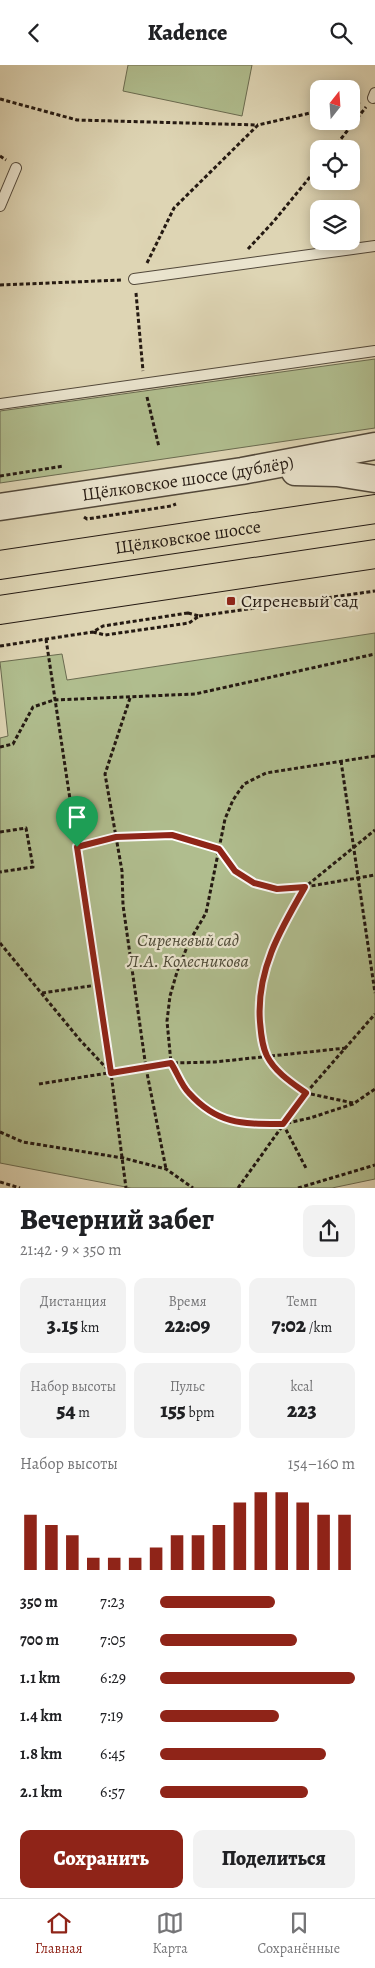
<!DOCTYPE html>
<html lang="ru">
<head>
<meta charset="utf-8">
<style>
  :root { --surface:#fff; --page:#f2f2f2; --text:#202124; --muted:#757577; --line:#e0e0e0; --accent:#8f2418 }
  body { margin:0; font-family:Alegreya,serif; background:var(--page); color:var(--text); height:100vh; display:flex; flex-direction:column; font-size:19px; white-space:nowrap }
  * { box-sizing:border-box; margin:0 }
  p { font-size:16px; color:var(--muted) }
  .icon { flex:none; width:28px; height:28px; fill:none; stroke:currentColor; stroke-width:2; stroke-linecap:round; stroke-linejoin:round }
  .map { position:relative; height:1123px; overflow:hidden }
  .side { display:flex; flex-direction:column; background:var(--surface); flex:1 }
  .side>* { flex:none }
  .needle { width:32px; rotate:17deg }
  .controls { position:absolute; left:310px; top:15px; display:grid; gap:10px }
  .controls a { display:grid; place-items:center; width:50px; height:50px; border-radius:10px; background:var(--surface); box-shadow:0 2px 12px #0003; font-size:25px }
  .pin { position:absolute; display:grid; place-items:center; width:42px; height:42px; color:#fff; margin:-51px -21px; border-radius:50% 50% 50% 0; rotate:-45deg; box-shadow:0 0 5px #0007 }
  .pin .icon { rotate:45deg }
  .round { display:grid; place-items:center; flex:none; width:52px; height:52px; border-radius:10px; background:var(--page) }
  .overview { display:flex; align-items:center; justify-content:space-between; height:85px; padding:0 20px }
  h1 { font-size:28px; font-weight:800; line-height:38px }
  .stats { display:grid; grid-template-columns:repeat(3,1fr); gap:8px; height:85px; padding:5px 20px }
  .stats div { display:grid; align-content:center; border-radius:10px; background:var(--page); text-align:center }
  .stats b { font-size:21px; font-weight:800 }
  .stats small { font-size:14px; font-weight:400 }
  .stats p { font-size:14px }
  .chart { height:140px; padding:10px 20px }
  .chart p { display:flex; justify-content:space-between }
  .chart svg { width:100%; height:90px; margin-top:5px; stroke:var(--accent); stroke-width:6 }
  .action { display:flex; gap:10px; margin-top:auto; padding:10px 20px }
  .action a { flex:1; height:58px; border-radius:10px; background:var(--accent); color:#fff; font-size:20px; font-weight:800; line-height:58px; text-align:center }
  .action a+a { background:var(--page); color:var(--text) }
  ul { padding:0 20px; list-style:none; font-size:16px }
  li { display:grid; grid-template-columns:80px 60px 1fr; align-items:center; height:38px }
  li i { height:12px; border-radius:6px; background:var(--accent) }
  header { display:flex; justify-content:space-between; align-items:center; height:65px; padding:0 20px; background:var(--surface); font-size:22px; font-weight:800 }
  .tab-bar { display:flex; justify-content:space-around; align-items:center; height:70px; border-top:1px solid var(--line); background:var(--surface); font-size:14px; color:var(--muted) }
  .tab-bar a { display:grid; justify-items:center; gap:2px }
  .tab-bar .current { color:var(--accent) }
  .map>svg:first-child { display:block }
  .green { fill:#b0bd8e; stroke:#6a6b50 }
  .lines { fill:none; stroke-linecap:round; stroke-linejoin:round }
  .service-casing { stroke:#52483a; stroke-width:12 }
  .tertiary-casing { stroke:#52483a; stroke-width:29 }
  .primary-casing { stroke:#241912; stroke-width:30 }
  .path { stroke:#241912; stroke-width:3; stroke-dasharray:4 2.5; stroke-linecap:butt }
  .service { stroke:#eae4ce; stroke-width:10 }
  .tertiary { stroke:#eae4ce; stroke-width:26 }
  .primary { stroke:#ded5b4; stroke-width:28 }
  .route-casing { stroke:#fff; stroke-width:10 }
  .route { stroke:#8f2418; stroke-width:6 }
  .poi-dot { fill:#8f2418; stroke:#eae4ce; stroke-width:2 }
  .labels { text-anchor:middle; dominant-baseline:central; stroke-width:4.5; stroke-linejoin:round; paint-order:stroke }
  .street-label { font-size:18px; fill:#241912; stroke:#eae4ce }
  .poi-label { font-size:18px; fill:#241912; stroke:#eae4ce; text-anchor:start }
  .park-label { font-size:18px; font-style:italic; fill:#4e4a37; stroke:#eae4ce }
</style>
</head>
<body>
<header><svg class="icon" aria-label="back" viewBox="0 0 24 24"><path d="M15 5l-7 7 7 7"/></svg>Kadence<svg class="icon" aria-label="search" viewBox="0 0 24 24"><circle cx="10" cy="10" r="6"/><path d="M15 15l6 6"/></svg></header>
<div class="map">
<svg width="375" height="1123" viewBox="0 0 375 1123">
  <rect width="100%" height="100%" fill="#ded5b4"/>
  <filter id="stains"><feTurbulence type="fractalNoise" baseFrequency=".004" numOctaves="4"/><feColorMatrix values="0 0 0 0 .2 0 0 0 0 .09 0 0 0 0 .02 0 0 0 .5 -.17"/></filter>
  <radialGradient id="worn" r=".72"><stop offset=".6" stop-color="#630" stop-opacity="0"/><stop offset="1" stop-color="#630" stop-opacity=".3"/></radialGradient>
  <g class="green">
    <polygon points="128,0 252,0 242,51 123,26"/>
    <polygon points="375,294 375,363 0,418 0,346"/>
    <polygon points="375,568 375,1114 332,1123 131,1123 0,1098 0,673 8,671 0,597 62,589 67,615"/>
  </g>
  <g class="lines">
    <g class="service-casing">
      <g id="service">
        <polyline points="373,33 375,28"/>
        <polyline points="0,141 16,103"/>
        <polyline points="134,214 375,181"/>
        <polyline points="0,339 375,286"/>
      </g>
    </g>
    <g class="tertiary-casing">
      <g id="tertiary">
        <polyline points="295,407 337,408 375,414"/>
        <path id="s1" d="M0,442L242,406L375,381"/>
      </g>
    </g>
    <g class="primary-casing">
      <g id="primary">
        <path id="s2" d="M0,500L375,444"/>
        <polyline points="0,545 375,489"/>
      </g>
    </g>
    <g class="path">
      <polyline points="0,34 77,55 258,60"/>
      <polyline points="351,39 360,37"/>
      <polyline points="333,84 366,42"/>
      <polyline points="0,91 6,95"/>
      <polyline points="248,184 274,156 319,101"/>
      <polyline points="147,198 174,143 258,60 319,46"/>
      <polyline points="0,220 122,215"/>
      <polyline points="136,228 143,306"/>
      <polyline points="147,332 159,382"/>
      <polyline points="0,411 64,401"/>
      <polyline points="84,452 87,454 171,441 176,439"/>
      <polygon points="188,548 199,551 189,558 105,570 93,567 103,561"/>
      <polyline points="199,551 375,526"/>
      <polyline points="46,574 111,1008 126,1123"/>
      <polyline points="0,581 93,567"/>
      <polyline points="130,633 105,709 122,806 123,840 146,1003 166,1104"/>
      <polyline points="0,682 13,679 33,642 54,635 195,629 375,589"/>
      <polyline points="375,691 266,708 244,719 233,735 225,754 206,848 189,877 177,907 170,931 167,956 171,998 188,1027 214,1050 244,1059 283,1059 310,1053 353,1039 375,1024"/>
      <polyline points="341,696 375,928"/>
      <polyline points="0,767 26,763 33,802 0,807"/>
      <polyline points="77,782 116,772 172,770 219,784 235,806 254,818 277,824 305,822 375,810"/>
      <polyline points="0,878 80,975 110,1007"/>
      <polyline points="42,928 97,920"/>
      <polyline points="39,1019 171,998 215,997 346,983"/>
      <polyline points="353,1038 306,1028 287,1015 268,992 262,975 258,936 269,891 284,859 305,822 375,765"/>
      <polyline points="283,1059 307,1105"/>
      <polyline points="0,1067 23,1077 123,1093 166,1104 193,1123"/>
      <polyline points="0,1117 20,1123"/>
      <polyline points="238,1123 306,1028 375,949"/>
      <polyline points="298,1123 375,1100"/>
    </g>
    <use href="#service" class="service"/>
    <use href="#tertiary" class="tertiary"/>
    <use href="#primary" class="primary"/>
  </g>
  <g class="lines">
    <g class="route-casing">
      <path id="route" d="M172,770L219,784L235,806L254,818L277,824L305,822C280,865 256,906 260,957C261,969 262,981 267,991C275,1007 292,1018 306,1028L283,1059C243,1059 218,1060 189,1028C181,1020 177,1007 171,998L111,1008L77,782L116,772Z"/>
    </g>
    <use href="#route" class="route"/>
  </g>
  <rect class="poi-dot" x="226" y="531" width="10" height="10" rx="2.5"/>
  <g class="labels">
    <g class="street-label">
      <text stroke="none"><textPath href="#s1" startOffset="190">Щёлковское шоссе (дублёр)</textPath></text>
      <text stroke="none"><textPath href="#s2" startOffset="190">Щёлковское шоссе</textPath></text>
    </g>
    <g class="poi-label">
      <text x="241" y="536">Сиреневый сад</text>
    </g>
    <g class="park-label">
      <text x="188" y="875">Сиреневый сад<tspan x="188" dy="21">Л.А. Колесникова</tspan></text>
    </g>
  </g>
  <rect width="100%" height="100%" filter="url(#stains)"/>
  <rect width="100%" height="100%" fill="url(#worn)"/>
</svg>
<div class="controls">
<a><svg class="needle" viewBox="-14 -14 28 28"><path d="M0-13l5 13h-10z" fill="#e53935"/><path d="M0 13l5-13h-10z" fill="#757577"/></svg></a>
<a><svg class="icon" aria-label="locate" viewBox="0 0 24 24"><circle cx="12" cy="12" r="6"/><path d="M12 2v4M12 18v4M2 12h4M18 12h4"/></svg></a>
<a><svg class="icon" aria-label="layers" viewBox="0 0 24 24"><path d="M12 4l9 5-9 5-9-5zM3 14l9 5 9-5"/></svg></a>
</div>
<div class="pin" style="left:77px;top:782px;background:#1e9e55"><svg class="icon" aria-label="arrive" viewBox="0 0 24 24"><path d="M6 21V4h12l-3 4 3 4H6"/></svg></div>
</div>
<section class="side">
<div class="overview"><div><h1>Вечерний забег</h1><p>21:42 · 9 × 350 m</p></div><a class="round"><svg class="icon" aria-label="share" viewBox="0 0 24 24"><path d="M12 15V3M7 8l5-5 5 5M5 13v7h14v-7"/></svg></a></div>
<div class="stats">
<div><p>Дистанция</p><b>3.15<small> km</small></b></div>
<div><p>Время</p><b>22:09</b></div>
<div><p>Темп</p><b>7:02<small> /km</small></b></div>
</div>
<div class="stats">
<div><p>Набор высоты</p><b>54<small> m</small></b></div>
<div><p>Пульс</p><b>155<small> bpm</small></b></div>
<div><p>kcal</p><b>223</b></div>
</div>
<div class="chart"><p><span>Набор высоты</span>154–160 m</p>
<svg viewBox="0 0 160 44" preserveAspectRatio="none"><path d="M5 44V17M15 44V22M25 44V27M35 44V38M45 44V38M55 44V38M65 44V33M75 44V27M85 44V27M95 44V22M105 44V11M115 44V6M125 44V6M135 44V11M145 44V17M155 44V17"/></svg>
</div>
<ul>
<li><b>350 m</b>7:23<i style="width:59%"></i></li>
<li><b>700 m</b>7:05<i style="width:70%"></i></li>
<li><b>1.1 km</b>6:29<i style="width:100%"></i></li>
<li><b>1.4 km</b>7:19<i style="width:61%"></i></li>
<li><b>1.8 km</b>6:45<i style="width:85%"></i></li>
<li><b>2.1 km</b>6:57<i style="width:76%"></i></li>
</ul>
<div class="action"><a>Сохранить</a><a>Поделиться</a></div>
</section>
<nav class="tab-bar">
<a class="current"><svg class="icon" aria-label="home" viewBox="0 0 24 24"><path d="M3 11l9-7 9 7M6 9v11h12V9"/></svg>Главная</a>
<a><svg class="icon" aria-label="map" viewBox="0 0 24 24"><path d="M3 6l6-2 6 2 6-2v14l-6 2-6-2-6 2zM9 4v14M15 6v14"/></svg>Карта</a>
<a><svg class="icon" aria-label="saved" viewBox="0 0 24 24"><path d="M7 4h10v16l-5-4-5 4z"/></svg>Сохранённые</a>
</nav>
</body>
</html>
